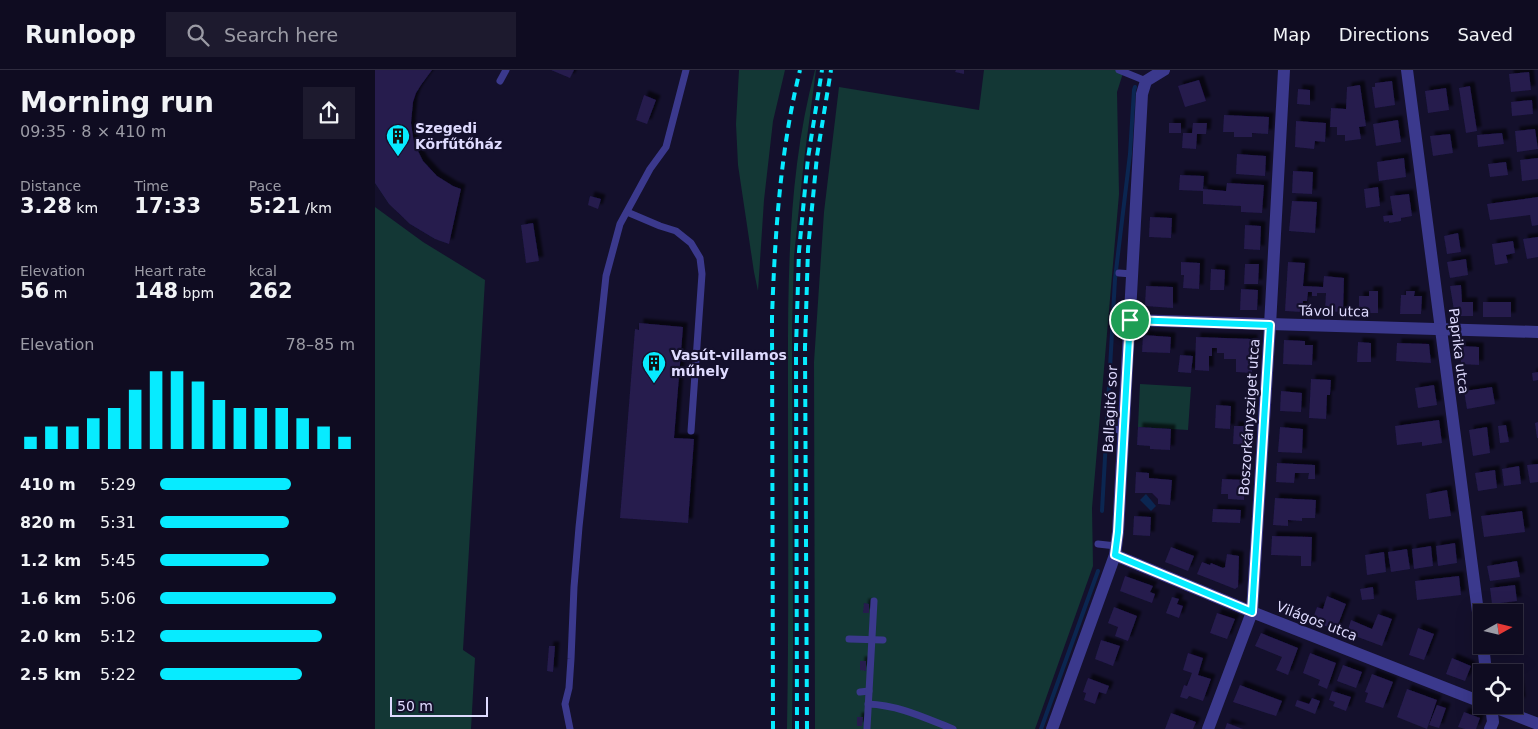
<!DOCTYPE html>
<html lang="en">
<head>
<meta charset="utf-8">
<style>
  :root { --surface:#0f0c21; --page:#1d1a2e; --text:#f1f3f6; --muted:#9b9ba5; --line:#2f2c3f; --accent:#07ebff }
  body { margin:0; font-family:"DejaVu Sans",sans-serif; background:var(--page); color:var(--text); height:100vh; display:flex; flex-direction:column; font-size:19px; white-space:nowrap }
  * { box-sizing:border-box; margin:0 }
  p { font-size:16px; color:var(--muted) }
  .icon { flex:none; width:28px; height:28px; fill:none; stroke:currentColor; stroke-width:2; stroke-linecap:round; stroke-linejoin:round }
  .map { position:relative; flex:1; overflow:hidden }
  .drawer { display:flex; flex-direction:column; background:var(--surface); width:375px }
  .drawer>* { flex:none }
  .needle { width:32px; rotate:82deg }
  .controls { position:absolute; left:1098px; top:534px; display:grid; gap:10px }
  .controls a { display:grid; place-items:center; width:50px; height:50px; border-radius:0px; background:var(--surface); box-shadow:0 5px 20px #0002,0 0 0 1px var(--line); font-size:25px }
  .scale { position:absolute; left:15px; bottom:12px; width:98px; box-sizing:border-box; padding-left:5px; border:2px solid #dfdbff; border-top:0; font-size:14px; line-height:18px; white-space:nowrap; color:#dfdbff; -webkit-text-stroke:4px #14102c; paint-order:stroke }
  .pin { position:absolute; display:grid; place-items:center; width:42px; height:42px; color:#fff; margin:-21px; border:2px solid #fff; border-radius:50%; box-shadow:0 1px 5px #0007 }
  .round { display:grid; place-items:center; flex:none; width:52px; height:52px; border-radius:0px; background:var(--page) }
  .overview { display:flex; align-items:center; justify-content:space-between; height:85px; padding:0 20px }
  h1 { font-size:28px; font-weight:700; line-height:38px }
  .figures { display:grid; grid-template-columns:repeat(3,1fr); gap:8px; height:85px; padding:5px 20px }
  .figures div { display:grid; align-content:center }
  .figures b { font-size:21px; font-weight:700 }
  .figures small { font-size:14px; font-weight:400 }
  .figures p { font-size:14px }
  .chart { height:140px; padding:10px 20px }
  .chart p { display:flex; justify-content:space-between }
  .chart svg { width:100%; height:90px; margin-top:5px; stroke:var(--accent); stroke-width:6 }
  ul { padding:0 20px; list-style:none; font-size:16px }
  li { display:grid; grid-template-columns:80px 60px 1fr; align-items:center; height:38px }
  li i { height:12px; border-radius:6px; background:var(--accent) }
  header { display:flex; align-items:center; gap:30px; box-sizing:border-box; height:70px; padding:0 25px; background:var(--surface); border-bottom:1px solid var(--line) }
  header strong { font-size:24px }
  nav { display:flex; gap:28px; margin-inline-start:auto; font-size:18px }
  .search { width:350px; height:45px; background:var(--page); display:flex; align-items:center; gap:12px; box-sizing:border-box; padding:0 18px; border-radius:0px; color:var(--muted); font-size:19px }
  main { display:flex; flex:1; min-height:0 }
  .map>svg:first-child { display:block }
  .green { fill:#133735 }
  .water { fill:#0b2651 }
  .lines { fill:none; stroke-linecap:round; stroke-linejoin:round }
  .stream { stroke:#0b2651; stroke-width:4 }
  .building { fill:#251b4e; filter:url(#shadow) }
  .service { stroke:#3b398d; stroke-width:7 }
  .minor { stroke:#3b398d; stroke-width:12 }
  .rail { stroke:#07ebff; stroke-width:4; stroke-dasharray:8 6; stroke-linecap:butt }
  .route-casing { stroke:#fff; stroke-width:10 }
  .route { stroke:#07ebff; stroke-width:6 }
  .labels { text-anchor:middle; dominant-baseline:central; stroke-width:4.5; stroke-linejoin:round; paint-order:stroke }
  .poi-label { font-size:14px; font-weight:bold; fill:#dfdbff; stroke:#14102c; text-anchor:start }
  .street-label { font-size:14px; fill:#dfdbff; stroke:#14102c }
</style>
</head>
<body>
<header>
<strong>Runloop</strong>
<div class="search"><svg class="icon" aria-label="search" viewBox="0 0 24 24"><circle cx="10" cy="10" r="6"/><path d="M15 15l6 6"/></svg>Search here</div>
<nav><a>Map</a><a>Directions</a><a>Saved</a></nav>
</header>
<main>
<section class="drawer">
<div class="overview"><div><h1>Morning run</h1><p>09:35 · 8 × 410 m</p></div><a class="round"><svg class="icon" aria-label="share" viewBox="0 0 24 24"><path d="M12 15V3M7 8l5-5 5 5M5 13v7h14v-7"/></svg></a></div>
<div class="figures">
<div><p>Distance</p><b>3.28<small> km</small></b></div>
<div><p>Time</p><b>17:33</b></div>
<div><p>Pace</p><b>5:21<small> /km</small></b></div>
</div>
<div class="figures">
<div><p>Elevation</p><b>56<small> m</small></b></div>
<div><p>Heart rate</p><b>148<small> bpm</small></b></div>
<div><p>kcal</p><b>262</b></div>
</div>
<div class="chart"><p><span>Elevation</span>78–85 m</p>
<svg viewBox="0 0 160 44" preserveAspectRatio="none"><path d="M5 44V38M15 44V33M25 44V33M35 44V29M45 44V24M55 44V15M65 44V6M75 44V6M85 44V11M95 44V20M105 44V24M115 44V24M125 44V24M135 44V29M145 44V33M155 44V38"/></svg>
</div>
<ul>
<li><b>410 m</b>5:29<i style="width:67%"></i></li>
<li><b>820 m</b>5:31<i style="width:66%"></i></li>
<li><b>1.2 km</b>5:45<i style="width:56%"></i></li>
<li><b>1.6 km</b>5:06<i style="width:90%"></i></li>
<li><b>2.0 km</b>5:12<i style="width:83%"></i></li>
<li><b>2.5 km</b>5:22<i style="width:73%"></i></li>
</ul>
</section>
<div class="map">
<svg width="1163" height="659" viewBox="0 0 1163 659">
  <defs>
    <filter id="shadow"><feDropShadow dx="4.5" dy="-4.5" stdDeviation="1" flood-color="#0009"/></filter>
  </defs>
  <rect width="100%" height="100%" fill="#14102c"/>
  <g class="green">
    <polygon points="364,0 410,0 398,51 389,130 383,221 379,202 363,95 361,54"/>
    <path d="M440,0H441L429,90L419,186L417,258L418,572L417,659H412C414,551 413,442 413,334C413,222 411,109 440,0Z"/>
    <polygon points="609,0 749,0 742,22 744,124 717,438 718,496 660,659 440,659 439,292 449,142 464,17 604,40"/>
    <polygon points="0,137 48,172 110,210 88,580 100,588 96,659 0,659"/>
    <polygon points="765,314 816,317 813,360 763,357"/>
  </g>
  <polygon class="water" points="771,424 781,436 776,441 765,430"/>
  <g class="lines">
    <g class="stream">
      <polyline points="727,441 740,209 755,84 759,20 760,17"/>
      <polyline points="666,659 723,501"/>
    </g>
  </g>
  <g class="building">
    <polygon points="0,0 57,0 46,15 41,23 38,32 36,53 39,73 48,91 62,106 78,116 86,119 74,174 60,169 35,154 14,134 0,113"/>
    <polygon points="176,0 199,0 195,8"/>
    <polygon points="581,0 589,0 589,4 580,2"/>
    <polygon points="1154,2 1156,20 1136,22 1134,4"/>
    <polygon points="824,10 831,31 810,37 803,16"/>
    <polygon points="1017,11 1020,35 1000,38 997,17 1000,17 1000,13"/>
    <polygon points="985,15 991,56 984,57 986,69 970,71 970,65 962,65 962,57 955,57 956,38 971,39 972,17"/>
    <polygon points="1095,16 1102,61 1091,63 1084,18"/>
    <polygon points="1071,18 1074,40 1053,43 1050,21"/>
    <polygon points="923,19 935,20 935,35 922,34"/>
    <polygon points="269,25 281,30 272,54 261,50"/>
    <polygon points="1157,30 1158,44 1137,46 1136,32"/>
    <polygon points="849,45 894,47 893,64 877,63 877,67 859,67 859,62 848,62"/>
    <polygon points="1023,50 1026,72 1001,76 998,54"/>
    <polygon points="921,51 951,53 950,72 940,71 939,79 920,77"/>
    <rect x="794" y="53" width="12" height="10"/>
    <polygon points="818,53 832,53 831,64 822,64 821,79 807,78 808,63 817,63"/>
    <polygon points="1160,59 1163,79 1142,82 1140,61"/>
    <polygon points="1127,63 1129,74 1103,77 1102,65"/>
    <polygon points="1075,64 1078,83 1058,86 1055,66"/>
    <polygon points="862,84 891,86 890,106 861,104"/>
    <polygon points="1029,88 1031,107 1004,111 1002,92"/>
    <polygon points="1163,88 1163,109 1147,111 1145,90"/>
    <polygon points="1131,92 1133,105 1115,107 1113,94"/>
    <polygon points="918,101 938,102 937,124 917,123"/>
    <polygon points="805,105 829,106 828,119 851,121 852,113 889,115 887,143 866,142 866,136 828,134 828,121 804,120"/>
    <polygon points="1003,117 1005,136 991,138 989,119"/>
    <polygon points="1034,124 1037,146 1026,148 1026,151 1014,153 1014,151 1009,152 1008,146 1018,145 1015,126"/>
    <polygon points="215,126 226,129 223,139 213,135"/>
    <polygon points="1163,127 1163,155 1157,156 1155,145 1115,150 1112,134"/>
    <polygon points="917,131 942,132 940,163 914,161"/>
    <polygon points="775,147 797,148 796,168 774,167"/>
    <polygon points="158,153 164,191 151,193 146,155"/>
    <polygon points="870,155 886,156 885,180 869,179"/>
    <polygon points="1083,163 1086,182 1072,184 1069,166"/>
    <polygon points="1163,167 1163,187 1152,189 1148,169"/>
    <polygon points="1138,171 1140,183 1131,185 1133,193 1120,195 1117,174"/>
    <polygon points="1091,189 1093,205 1075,208 1072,192"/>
    <polygon points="806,192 825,193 824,219 808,218 809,205 806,205"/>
    <polygon points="913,192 930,193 928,216 948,217 949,206 969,208 968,242 950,241 951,223 942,223 942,226 937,226 937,222 933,222 932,231 928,231 927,242 910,241"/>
    <polygon points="870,194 884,194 883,214 869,214"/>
    <polygon points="836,199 850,200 849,220 835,220"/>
    <polygon points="1086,215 1087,232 1098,232 1098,246 1080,246 1075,216"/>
    <polygon points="771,216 798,217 798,238 770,236"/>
    <polygon points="866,219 883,220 882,240 865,240"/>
    <polygon points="994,221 1003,221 1003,243 984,243 984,226 994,226"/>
    <polygon points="1031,221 1040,221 1039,226 1047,226 1046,244 1025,244 1026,225 1031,225"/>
    <rect x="1108" y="232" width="28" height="15"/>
    <polygon points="264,253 308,257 299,368 319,369 313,453 245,448 260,259 264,260"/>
    <polygon points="768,265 796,267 795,283 767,282"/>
    <polygon points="821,267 878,269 877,303 861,302 861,289 849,289 849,283 842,283 842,278 837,278 837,286 834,286 834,301 820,300"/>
    <polygon points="909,270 930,271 930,275 938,275 937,295 908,294"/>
    <polygon points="983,272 996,273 996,292 982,292"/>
    <polygon points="1022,273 1054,274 1056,293 1021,291"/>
    <polygon points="1086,276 1104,277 1104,295 1086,294"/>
    <polygon points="805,285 818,286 816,303 803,302"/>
    <polygon points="1163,302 1163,310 1158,311 1157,303"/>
    <polygon points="936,309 956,310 955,325 952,325 951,349 934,348"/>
    <polygon points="1059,315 1062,335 1043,338 1040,318"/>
    <polygon points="1117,317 1120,334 1092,339 1089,321"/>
    <polygon points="906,321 927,323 926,342 905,341"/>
    <polygon points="841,335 856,336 855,359 840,358"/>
    <polygon points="1064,350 1067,373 1047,376 1047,372 1022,375 1020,356"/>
    <polygon points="1163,352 1163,368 1162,368 1160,353"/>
    <polygon points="1131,355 1134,372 1125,373 1123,356"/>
    <polygon points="859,356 875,356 874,375 858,374"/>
    <polygon points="763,357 796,359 795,380 775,379 775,376 762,375"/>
    <polygon points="905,357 928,359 927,383 903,382"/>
    <polygon points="1112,357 1115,383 1098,386 1094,360"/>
    <polygon points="902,393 940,395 940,409 933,409 934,403 920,403 919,413 901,412"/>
    <polygon points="1163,394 1163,412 1155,413 1152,395"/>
    <polygon points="1144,396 1146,414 1129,416 1127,399"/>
    <polygon points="1120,400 1122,418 1103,421 1100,403"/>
    <polygon points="761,402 774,403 774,408 797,410 795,435 783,434 783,429 777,423 760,423"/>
    <polygon points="847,409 870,410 869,430 853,429 853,424 846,424"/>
    <polygon points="1072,420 1076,446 1054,449 1051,424"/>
    <polygon points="900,428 941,430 940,448 927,448 927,451 913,450 913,456 898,455"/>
    <polygon points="838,439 866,440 865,453 837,452"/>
    <polygon points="1147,441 1150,462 1109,467 1106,446"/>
    <polygon points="759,446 776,447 775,466 758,465"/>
    <polygon points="897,466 937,467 936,496 926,496 926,486 896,485"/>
    <polygon points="1080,473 1082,493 1063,496 1061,476"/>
    <polygon points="1056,476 1058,496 1039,499 1037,479"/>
    <polygon points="796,477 819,486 813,501 790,492"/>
    <polygon points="1032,479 1035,499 1016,502 1013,482"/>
    <polygon points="1009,482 1011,502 992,505 990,485"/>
    <polygon points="852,484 864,486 863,517 860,519 822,504 827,492 835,495 836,493 848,498 850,497"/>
    <polygon points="1142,491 1145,507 1115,511 1112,496"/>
    <polygon points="750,506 778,516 775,522 780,524 777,533 745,521"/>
    <polygon points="1084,506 1086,525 1042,530 1040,511"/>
    <polygon points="1140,515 1142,531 1117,534 1115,518"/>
    <polygon points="998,517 999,529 987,530 985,519"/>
    <polygon points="952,526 971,534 961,560 937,551 942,537 948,539"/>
    <polygon points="797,527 804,529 802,534 808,536 804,548 791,543"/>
    <polygon points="489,533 494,534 494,543 488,543"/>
    <polygon points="739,537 762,546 753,571 740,566 743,557 733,553"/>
    <polygon points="1137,537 1137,542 1118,542 1118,539"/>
    <polygon points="842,543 860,549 852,569 835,563"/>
    <polygon points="1003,544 1017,549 1007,576 972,563 976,550 997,559"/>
    <polygon points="1043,558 1059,564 1049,590 1034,585"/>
    <polygon points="886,563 923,578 913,605 901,600 907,587 880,576"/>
    <polygon points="726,570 745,576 738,596 720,589"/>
    <polygon points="174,576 180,576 178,602 172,601"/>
    <polygon points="813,583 828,588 823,605 836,609 828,631 814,626 812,629 805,627 809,615 812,616 817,603 808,600"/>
    <polygon points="935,583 961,593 952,619 943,615 945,610 928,603"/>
    <polygon points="1077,588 1096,596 1090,611 1071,604"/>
    <polygon points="485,591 491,591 491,601 485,600"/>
    <polygon points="968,595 987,602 981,618 962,611"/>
    <polygon points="997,604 1018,612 1008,638 990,632 993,623 990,622"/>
    <polygon points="713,608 734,616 731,624 724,622 720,634 709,630 711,623 708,622"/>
    <polygon points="1139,611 1143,611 1146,632 1139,629"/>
    <polygon points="865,615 907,631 901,646 858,632"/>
    <polygon points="1032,619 1062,630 1052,659 1022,647"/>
    <polygon points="957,621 976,627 971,641 958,636 960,632 954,630"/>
    <polygon points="937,628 945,631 940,644 920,636 922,630 934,634"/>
    <polygon points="1062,635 1071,638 1064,658 1054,655"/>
    <polygon points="1089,642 1105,648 1101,659 1090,659 1083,657"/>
    <polygon points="796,643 821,652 818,659 790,659"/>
    <polygon points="482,647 488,647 487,656 482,656"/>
    <polygon points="852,653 868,659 850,659"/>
  </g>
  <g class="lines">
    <g class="service">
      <polyline points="744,0 771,11"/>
      <polyline points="125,11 131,0"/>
      <polyline points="252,142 285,156 301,161 316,173 325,188 327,204 316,361"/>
      <polyline points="744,203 757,204"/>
      <polyline points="741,250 755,250"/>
      <polyline points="734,359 748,360"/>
      <polyline points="723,474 741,476"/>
      <polyline points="474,569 508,570"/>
      <polyline points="485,622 494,621"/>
      <path d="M493,634C523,635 550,648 578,659"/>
      <polyline points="492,658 499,531"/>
      <polyline points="195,659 190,634 194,618 196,589 199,517 204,457 231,206 245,154 275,99 291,77 311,0"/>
    </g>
    <g class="minor">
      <polyline points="1032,0 1106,565"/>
      <polyline points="755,250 1163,262"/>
      <polyline points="740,485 877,542 1106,632"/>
      <polyline points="1108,575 1111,602"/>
      <polyline points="1114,635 1163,654"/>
      <polyline points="677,659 740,485 743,462 767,24 771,11 789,0"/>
      <polyline points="833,659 877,542 895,255 909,0"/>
      <polyline points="1115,659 1118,652 1116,635"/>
    </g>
    <g class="rail">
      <path d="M398,659L397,247C400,164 405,81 425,0"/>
      <polyline points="422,659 421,278 424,181 433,88 447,0"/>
      <polyline points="432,659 430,277 433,179 442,86 456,0"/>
    </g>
  </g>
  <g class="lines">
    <g class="route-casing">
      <polygon id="route" points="755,250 895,255 877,542 740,485 743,462"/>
    </g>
    <use href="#route" class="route"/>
  </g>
  <defs>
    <g id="building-pin" transform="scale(1.25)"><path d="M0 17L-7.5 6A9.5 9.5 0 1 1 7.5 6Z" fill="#07ebff" stroke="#14102c"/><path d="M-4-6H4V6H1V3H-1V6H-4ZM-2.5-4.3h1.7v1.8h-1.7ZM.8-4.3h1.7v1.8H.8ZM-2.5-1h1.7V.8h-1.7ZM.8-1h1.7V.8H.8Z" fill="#111"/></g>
  </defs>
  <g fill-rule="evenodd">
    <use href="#building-pin" x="23" y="66"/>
    <use href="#building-pin" x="279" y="293"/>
  </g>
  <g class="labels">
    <g class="poi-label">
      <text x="40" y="58">Szegedi<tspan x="40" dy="16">Körfűtőház</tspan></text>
      <text x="296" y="285">Vasút-villamos<tspan x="296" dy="16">műhely</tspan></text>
    </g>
    <g class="street-label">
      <text transform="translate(959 241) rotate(1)">Távol utca</text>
      <text transform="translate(1084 281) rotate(83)">Paprika utca</text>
      <text transform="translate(735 339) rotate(-87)">Ballagitó sor</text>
      <text transform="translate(874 347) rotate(-86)">Boszorkánysziget utca</text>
      <text transform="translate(942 551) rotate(21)">Világos utca</text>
    </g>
  </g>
</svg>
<div class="controls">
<a><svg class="needle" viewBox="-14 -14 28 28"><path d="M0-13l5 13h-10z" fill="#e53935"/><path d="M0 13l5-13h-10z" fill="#9b9ba5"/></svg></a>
<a><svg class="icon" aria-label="locate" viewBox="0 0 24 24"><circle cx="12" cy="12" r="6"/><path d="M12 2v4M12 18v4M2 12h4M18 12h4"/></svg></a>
</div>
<div class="scale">50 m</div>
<div class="pin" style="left:755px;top:250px;background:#1e9e55"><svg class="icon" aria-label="arrive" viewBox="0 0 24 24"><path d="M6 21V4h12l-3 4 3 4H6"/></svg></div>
</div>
</main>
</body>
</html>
